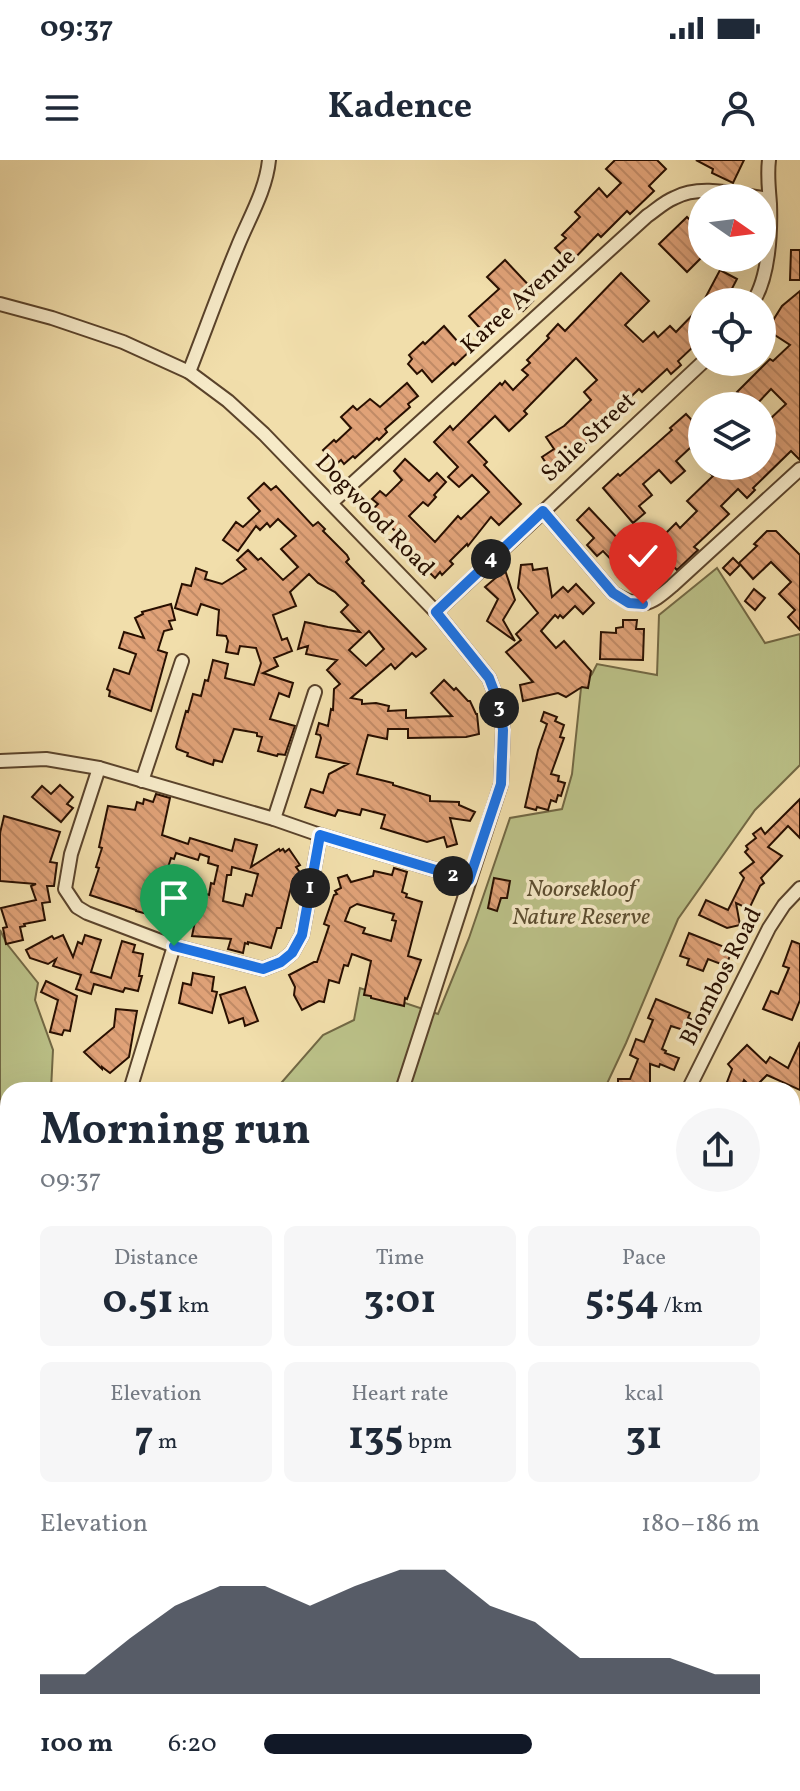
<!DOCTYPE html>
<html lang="en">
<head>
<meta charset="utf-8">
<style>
  :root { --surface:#fff; --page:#f6f6f7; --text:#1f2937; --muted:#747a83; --accent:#111827 }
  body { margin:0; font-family:Vollkorn,serif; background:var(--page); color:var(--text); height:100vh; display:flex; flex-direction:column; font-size:30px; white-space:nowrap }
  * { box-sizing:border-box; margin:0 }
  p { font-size:26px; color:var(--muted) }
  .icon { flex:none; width:44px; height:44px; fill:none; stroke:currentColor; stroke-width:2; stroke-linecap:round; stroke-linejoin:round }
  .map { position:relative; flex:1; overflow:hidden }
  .drawer { position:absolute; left:0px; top:922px; width:800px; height:710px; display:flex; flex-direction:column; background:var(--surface); border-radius:24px 24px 0 0; box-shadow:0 8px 32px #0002 }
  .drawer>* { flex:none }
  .needle { width:52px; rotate:104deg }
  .tools { position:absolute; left:688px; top:24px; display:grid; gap:16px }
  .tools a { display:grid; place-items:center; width:88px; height:88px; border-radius:50%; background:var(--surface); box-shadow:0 8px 32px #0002; font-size:40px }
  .pin { position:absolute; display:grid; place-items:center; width:68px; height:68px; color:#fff; margin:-82px -34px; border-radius:50% 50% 50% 0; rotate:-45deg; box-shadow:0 0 8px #0007 }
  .pin .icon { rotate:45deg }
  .km { position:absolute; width:40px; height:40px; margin:-20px; border-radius:50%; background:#222; color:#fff; font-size:22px; line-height:40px; text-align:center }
  .round { display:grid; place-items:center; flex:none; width:84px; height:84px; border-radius:42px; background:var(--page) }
  .headline { display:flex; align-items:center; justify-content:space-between; height:136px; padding:0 40px }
  h1 { font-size:44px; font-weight:700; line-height:60px }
  .figures { display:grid; grid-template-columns:repeat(3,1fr); gap:12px; height:136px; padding:8px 40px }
  .figures div { display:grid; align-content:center; border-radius:12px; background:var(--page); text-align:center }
  .figures b { font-size:40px; font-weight:700 }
  .figures small { font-size:22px; font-weight:400 }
  .figures p { font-size:22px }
  .chart { height:224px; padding:16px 40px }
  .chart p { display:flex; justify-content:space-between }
  .chart svg { width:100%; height:144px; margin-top:8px; fill:var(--accent); opacity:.7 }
  ul { padding:0 40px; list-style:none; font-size:26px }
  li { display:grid; grid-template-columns:128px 96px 1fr; align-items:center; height:60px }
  li i { height:20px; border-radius:10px; background:var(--accent) }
  .status { display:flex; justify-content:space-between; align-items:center; height:56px; padding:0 40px; background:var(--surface); direction:ltr }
  .status svg { height:22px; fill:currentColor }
  header { display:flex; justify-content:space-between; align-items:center; height:104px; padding:0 40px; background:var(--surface); font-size:36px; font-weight:700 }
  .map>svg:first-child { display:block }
  .green { fill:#bbc188; stroke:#726844; stroke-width:2 }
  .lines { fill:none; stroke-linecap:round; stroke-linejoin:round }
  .stream { stroke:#6d7768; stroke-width:4 }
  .building { fill:url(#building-back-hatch); stroke:#280f00; stroke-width:2; fill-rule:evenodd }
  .minor-casing { stroke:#5a432b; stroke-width:16 }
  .path { stroke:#280f00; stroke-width:2; stroke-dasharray:2 4; stroke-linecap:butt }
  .minor { stroke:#f6eac8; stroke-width:12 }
  .route-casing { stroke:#fff; stroke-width:16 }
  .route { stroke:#1a73e8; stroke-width:10 }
  .labels { text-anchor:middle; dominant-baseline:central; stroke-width:7; stroke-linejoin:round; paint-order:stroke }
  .street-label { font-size:24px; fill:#280f00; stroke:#f6eac8 }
  .park-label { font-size:24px; font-style:italic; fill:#5b4d30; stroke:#f6eac8 }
</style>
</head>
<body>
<div class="status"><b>09:37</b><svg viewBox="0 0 49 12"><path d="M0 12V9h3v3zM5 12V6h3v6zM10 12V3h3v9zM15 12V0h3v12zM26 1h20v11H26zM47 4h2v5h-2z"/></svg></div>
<header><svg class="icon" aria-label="menu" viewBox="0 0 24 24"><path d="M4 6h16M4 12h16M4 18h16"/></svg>Kadence<svg class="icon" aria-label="person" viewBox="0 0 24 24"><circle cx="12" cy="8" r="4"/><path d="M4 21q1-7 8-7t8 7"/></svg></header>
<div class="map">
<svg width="800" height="1631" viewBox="0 0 800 1631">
  <defs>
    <pattern id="building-back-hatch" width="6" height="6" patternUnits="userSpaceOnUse" patternTransform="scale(2)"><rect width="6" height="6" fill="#e0a278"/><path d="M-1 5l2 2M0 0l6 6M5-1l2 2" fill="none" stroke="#c08a66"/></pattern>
  </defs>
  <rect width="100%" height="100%" fill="#f1deab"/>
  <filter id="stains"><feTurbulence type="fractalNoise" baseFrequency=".0025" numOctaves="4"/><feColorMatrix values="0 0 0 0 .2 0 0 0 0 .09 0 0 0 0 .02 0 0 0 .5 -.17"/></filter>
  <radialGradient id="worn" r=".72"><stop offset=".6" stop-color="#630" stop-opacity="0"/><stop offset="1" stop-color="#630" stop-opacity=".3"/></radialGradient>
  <g class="green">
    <polygon points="717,408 765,483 800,474 800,605 755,650 678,759 626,883 604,930 275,930 323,875 354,860 360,828 438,854 469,778 510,658 562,649 572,614 581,528 592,514 597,504 657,515 659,455"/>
    <polygon points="0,770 7,784 38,823 35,840 53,890 51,930 8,930 8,983 0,974"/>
    <polygon points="800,1075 800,1259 792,1263 792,1086"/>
    <polygon points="8,1206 8,1342 0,1343 0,1217"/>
    <polygon points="8,1491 8,1577 0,1582 0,1495"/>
  </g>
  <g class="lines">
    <g class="stream">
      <polyline points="0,1311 8,1309"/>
      <polyline points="0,1544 8,1539"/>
    </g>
  </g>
  <g class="building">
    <polygon points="615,0 657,0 666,9 649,26 654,31 630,54 627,51 601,77 598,74 570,103 555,88 566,78 562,75 580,57 575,52 599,28 607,37 621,23 606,9"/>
    <polygon points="696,0 744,0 733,23 712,13 713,9"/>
    <polygon points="687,57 702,72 693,82 702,91 702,97 687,112 659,84"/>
    <polygon points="791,90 800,90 800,120 790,120"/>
    <polygon points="505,100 536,133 530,138 533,141 523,151 520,148 514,154 513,153 487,176 469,156 499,129 487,117"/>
    <polygon points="720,110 737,119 725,142 703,142"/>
    <polygon points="621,113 649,141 625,165 643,182 654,172 658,177 670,166 676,172 702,145 702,176 693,185 694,186 678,201 681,205 671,214 667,209 642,232 639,229 594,272 596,274 581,288 580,286 550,309 542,297 554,289 546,277 564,266 591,240 584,232 597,220 576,198 524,251 527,254 509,271 495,256 468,282 487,302 484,305 521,344 499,365 491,357 468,386 467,384 450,401 453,404 442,415 440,412 435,418 425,408 423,410 408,394 411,392 405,385 407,383 373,349 378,344 372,339 380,331 386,336 402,320 394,311 405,299 429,321 437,313 446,322 434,335 436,337 428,346 423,342 409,356 435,382 458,356 461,359 489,332 472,315 459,327 448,317 458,307 434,282 450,266 453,270 500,223 502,225 505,221 513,230 528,215 522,210 530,203 527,200 549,178 547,176 558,164 565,171"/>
    <polygon points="800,131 800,300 791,291 753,328 755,330 747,338 738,329 721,346 729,354 694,387 698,390 677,410 653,386 676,363 680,368 697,351 687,341 713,316 710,313 716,306 762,306 762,250 770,259 786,244 771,229 755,246 752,246 737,232 770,199 773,201 790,185 767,170 782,146"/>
    <polygon points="444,166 458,182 465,177 474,187 455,205 453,203 432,222 422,210 417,214 408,204 412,199 409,195 423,182 425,184"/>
    <polygon points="407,223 418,236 408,244 410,247 385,269 387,272 379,280 377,278 355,298 353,296 344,304 341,300 335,305 323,290 334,280 336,282 351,268 341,257 353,246 357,250 370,239 380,247"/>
    <polygon points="686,254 702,271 702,301 690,288 676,301 685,311 671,323 659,310 643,324 652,335 639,346 645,353 633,363 603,328 618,314 620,316 672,270 670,268"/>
    <path d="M264,323L271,330L276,326L313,366L318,362L325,369L323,371L347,395L349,399L346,402L364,421L362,423L426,489L416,497L412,493L395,509L391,504L351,538L362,540V544L376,543L389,546L388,551L406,550V558L452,556L431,533L444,520L454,530L456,528L468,541H470L476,554H477L479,574L466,577L408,578V569H388L387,579L368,575L357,614L393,623V625L430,636V641L459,642V645L475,652L470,661L450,658L457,684L447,687L444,677L427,682L381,668L385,655L362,649L360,655L338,650L335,656L305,647L311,629L323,633L329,614L348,604L316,597L321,578L320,575L316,574L319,563L328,566L331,549L333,550L334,529L340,524L327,510L337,500L306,494L308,486L298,489L305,462L328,467L360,472L341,452L348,445L335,432L318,423L309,414L290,432L296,446L273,455L282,480L287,478L292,491L274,498L278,506L263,513L293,523L289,537L279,533L270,559L295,566L285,595L278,594L277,596L258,591L262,577L257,576V573L234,569L222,602L214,600L213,605L187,596L188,593L177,589L176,587L186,551L188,552L193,534L201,536L205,520L208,521L213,500L228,504L225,518L254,525L261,503L256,488L240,486L238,494L226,492L228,481L226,476L217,475L219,450L201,444L197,455L175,448L182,424L191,426L196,408L207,412L205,419L222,424L246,409L237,400L248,390L258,400L261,398L283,420L298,407L281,389L296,376L278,359L270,367L267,363L260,370L256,366L238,391L223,380L236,362L243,367L260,351L248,338ZM369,471L384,489L366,506L349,490Z"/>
    <polygon points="589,348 622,383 634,372 648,386 636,398 654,416 636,434 618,417 623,412 603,391 597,396 587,385 594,378 577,360"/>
    <polygon points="767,371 776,371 800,395 800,470 788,457 795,450 779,434 791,422 771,402 753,419 739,403 757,386 754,384"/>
    <polygon points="733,398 740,405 730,415 723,408"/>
    <polygon points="532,404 533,410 547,408 552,437 563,427 568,432 576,424 594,443 583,454 575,446 563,458 560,455 558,458 555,455 541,471 556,488 564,481 591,511 588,528 582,527 566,537 558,533 523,541 520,525 533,522 506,492 521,480 516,474 538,453 518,428 521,405"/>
    <polygon points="505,410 515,440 503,460 515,481 487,461 498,439 485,427"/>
    <polygon points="754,429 765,438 755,450 745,441"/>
    <polygon points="171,444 175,460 169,461 172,469 164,471 158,490 167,493 151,551 109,536 110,531 107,529 114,509 129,514 136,494 119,488 124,472 144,478 135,458 143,454 142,452"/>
    <polygon points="623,460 637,460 636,469 644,469 643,500 600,499 601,472 616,473 616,468 623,467"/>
    <polygon points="544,552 557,557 555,561 564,565 560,577 564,578 551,614 559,616 558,621 565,623 561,636 558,635 556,642 551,640 548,650 537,647 536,650 525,647 538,590 547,564 541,561"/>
    <polygon points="60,625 73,637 67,644 73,648 61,662 32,637 42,626 51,634"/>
    <path d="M156,634L170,638L162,675L188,684L190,678L232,691L235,679L257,685L251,707L279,689L280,691L283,689L285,692L289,689L300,705L296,707L301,714L293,719L281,768H277L271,788L248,782V784L245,783L243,793L228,789L231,779L192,776L201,732L209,735L211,723L214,724L218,706L208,703L209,697L200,694L198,700L176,693L174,699L171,698L164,720L187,727L178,753L173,752L170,760L136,751V750L90,735L99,708L96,707L102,688L99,687L108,646L135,650L137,642L143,644L144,639L153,642ZM232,707L258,714L252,736L246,734L243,746L223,741L227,715H231Z"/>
    <polygon points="800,639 800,678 788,666 768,687 782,696 761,718 764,723 760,726 749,749 736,743 740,765 727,768 699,755 706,740 728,750 744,718 740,713 754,702 745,692 748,689 746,686 756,678 753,674 761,668 765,674"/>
    <polygon points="4,656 60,672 50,702 57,703 54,726 47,726 50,742 42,743 45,760 24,764 25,766 20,767 23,780 6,784 3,768 7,767 1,748 36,740 31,726 36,724 0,721 0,673"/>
    <path d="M394,708L407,712L402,732L407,734L406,737L422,742L408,796L421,800L407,839L405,838L404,846L371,838V836L364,835L371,801L352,794L348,806L344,805L339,823L329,820L324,842L319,841L302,850L294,835L295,827L289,815L314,802H317L329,766L324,764L334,735L337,734L335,731L341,728L338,718L347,715L351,722L373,716L374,711L392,715ZM357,744L394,754L392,760L396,761L391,781L363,773L365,768L345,761L350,748Z"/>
    <polygon points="494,718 510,721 507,738 501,738 497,751 488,748"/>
    <polygon points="689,773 732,790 726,806 708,799 703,811 687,805 689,799 680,796"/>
    <polygon points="63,775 73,797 78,782 82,784 85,775 101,780 91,812 111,818 122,781 135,785 133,792 143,794 139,816 142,816 138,831 125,828 123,832 94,824 91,834 76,829 81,815 53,806 56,799 48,804 30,798 26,790 52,776 54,779"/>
    <polygon points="792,781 800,784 800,840 792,860 763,849 771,831 778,834 789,808 783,806"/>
    <polygon points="193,813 214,817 212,831 217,832 212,853 179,843 183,823 191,825"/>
    <polygon points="46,821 77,836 70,871 64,870 62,875 50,872 58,840 41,832"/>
    <polygon points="245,827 258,861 245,866 243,858 229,863 220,835"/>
    <polygon points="656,839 690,853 688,858 701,863 696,874 671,866 662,889 666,891 665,893 679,898 674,910 660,904 659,907 650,904 650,930 618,930 618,919 630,919 638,899 630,895 636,879 644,882 653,860 648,858"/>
    <polygon points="116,849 137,851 129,897 110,913 102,907 102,909 84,892 114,867"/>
    <polygon points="800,882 800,930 767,915 753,929 744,920 740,930 724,930 732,909 728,904 747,885 766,903 770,897 788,908"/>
  </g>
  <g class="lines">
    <g class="minor-casing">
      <g id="minor">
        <path d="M753,142C769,117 771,73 770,44C769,29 767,15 769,0"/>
        <polyline points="0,144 52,158 123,182 189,212 228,241 264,274 436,452 489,518 499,544 503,570 501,624 402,930"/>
        <path d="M189,212C205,171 220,129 237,88C248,60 266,31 269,0"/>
        <path d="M331,343L647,56C656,50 664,42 674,38C700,24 734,34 762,38"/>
        <path d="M543,351L613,433C640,450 649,446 672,426L800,309"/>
        <polyline points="436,452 703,202"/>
        <polyline points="0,601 46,599 99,608 274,659 320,675 469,720"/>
        <polyline points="99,608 71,694 65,729 77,747 87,753 174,786 263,809 281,802 292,793 302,775 320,675"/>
        <polyline points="142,621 182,501"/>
        <polyline points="274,659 315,532"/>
        <polyline points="130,930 174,786"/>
        <polyline points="688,930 769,768 784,745 800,728"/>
        <polyline points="792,1045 800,1030"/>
        <polyline points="792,1279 800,1274"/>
        <polyline points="0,1409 8,1407"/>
        <polyline points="792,1549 800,1537"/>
        <polyline points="255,1624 257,1631"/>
        <polyline points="742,1624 771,1631"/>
        <polyline points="87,1631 90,1624"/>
        <polyline points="451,1631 451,1624"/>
      </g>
    </g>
    <polyline class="path" points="0,1284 8,1281"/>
    <use href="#minor" class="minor"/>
  </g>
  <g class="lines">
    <g class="route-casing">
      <polyline id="route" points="174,786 263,809 281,802 292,793 302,775 320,675 469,720 501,624 503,570 499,544 489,518 436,452 543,351 613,433 629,443 643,444"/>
    </g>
    <use href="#route" class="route"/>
  </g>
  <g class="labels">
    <g class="street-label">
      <text transform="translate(519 142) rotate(-42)">Karee Avenue</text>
      <text transform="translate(589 278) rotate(-43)">Salie Street</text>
      <text transform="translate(374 356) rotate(46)">Dogwood Road</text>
      <text transform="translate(722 817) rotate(-63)">Blombos Road</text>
    </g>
    <g class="park-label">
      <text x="581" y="730">Noorsekloof<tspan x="581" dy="28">Nature Reserve</tspan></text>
    </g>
  </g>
  <rect width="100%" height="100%" filter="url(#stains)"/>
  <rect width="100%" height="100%" fill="url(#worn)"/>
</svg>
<div class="tools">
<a><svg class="needle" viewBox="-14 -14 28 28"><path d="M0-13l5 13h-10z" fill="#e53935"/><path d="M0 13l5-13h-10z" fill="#747a83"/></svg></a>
<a><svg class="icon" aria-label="locate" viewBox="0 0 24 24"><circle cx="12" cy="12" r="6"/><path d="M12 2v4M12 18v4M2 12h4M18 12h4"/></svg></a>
<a><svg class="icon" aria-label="layers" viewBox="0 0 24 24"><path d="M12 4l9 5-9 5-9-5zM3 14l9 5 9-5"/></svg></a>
</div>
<div class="pin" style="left:174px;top:786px;background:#1e9e55"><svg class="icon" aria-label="arrive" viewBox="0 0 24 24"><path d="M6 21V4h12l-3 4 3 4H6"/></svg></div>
<div class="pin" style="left:643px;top:444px;background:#d93025"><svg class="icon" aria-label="check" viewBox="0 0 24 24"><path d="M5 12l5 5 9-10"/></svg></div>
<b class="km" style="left:310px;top:728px">1</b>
<b class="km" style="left:453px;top:716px">2</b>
<b class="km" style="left:499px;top:548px">3</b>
<b class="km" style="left:491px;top:399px">4</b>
<section class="drawer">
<div class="headline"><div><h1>Morning run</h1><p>09:37</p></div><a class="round"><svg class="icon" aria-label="share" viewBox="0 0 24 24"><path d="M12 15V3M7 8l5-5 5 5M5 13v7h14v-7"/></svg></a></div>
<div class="figures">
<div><p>Distance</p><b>0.51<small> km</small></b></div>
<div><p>Time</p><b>3:01</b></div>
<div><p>Pace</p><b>5:54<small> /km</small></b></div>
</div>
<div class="figures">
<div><p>Elevation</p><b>7<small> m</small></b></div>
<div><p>Heart rate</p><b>135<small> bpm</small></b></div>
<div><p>kcal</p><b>31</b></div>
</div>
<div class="chart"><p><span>Elevation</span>180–186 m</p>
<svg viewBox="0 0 160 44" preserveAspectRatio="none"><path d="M0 44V38L10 38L20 27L30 17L40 11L50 11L60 17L70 11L80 6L90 6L100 17L110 22L120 33L130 33L140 33L150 38L160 38V44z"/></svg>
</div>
<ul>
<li><b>100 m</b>6:20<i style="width:54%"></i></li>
</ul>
</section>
</div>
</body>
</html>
